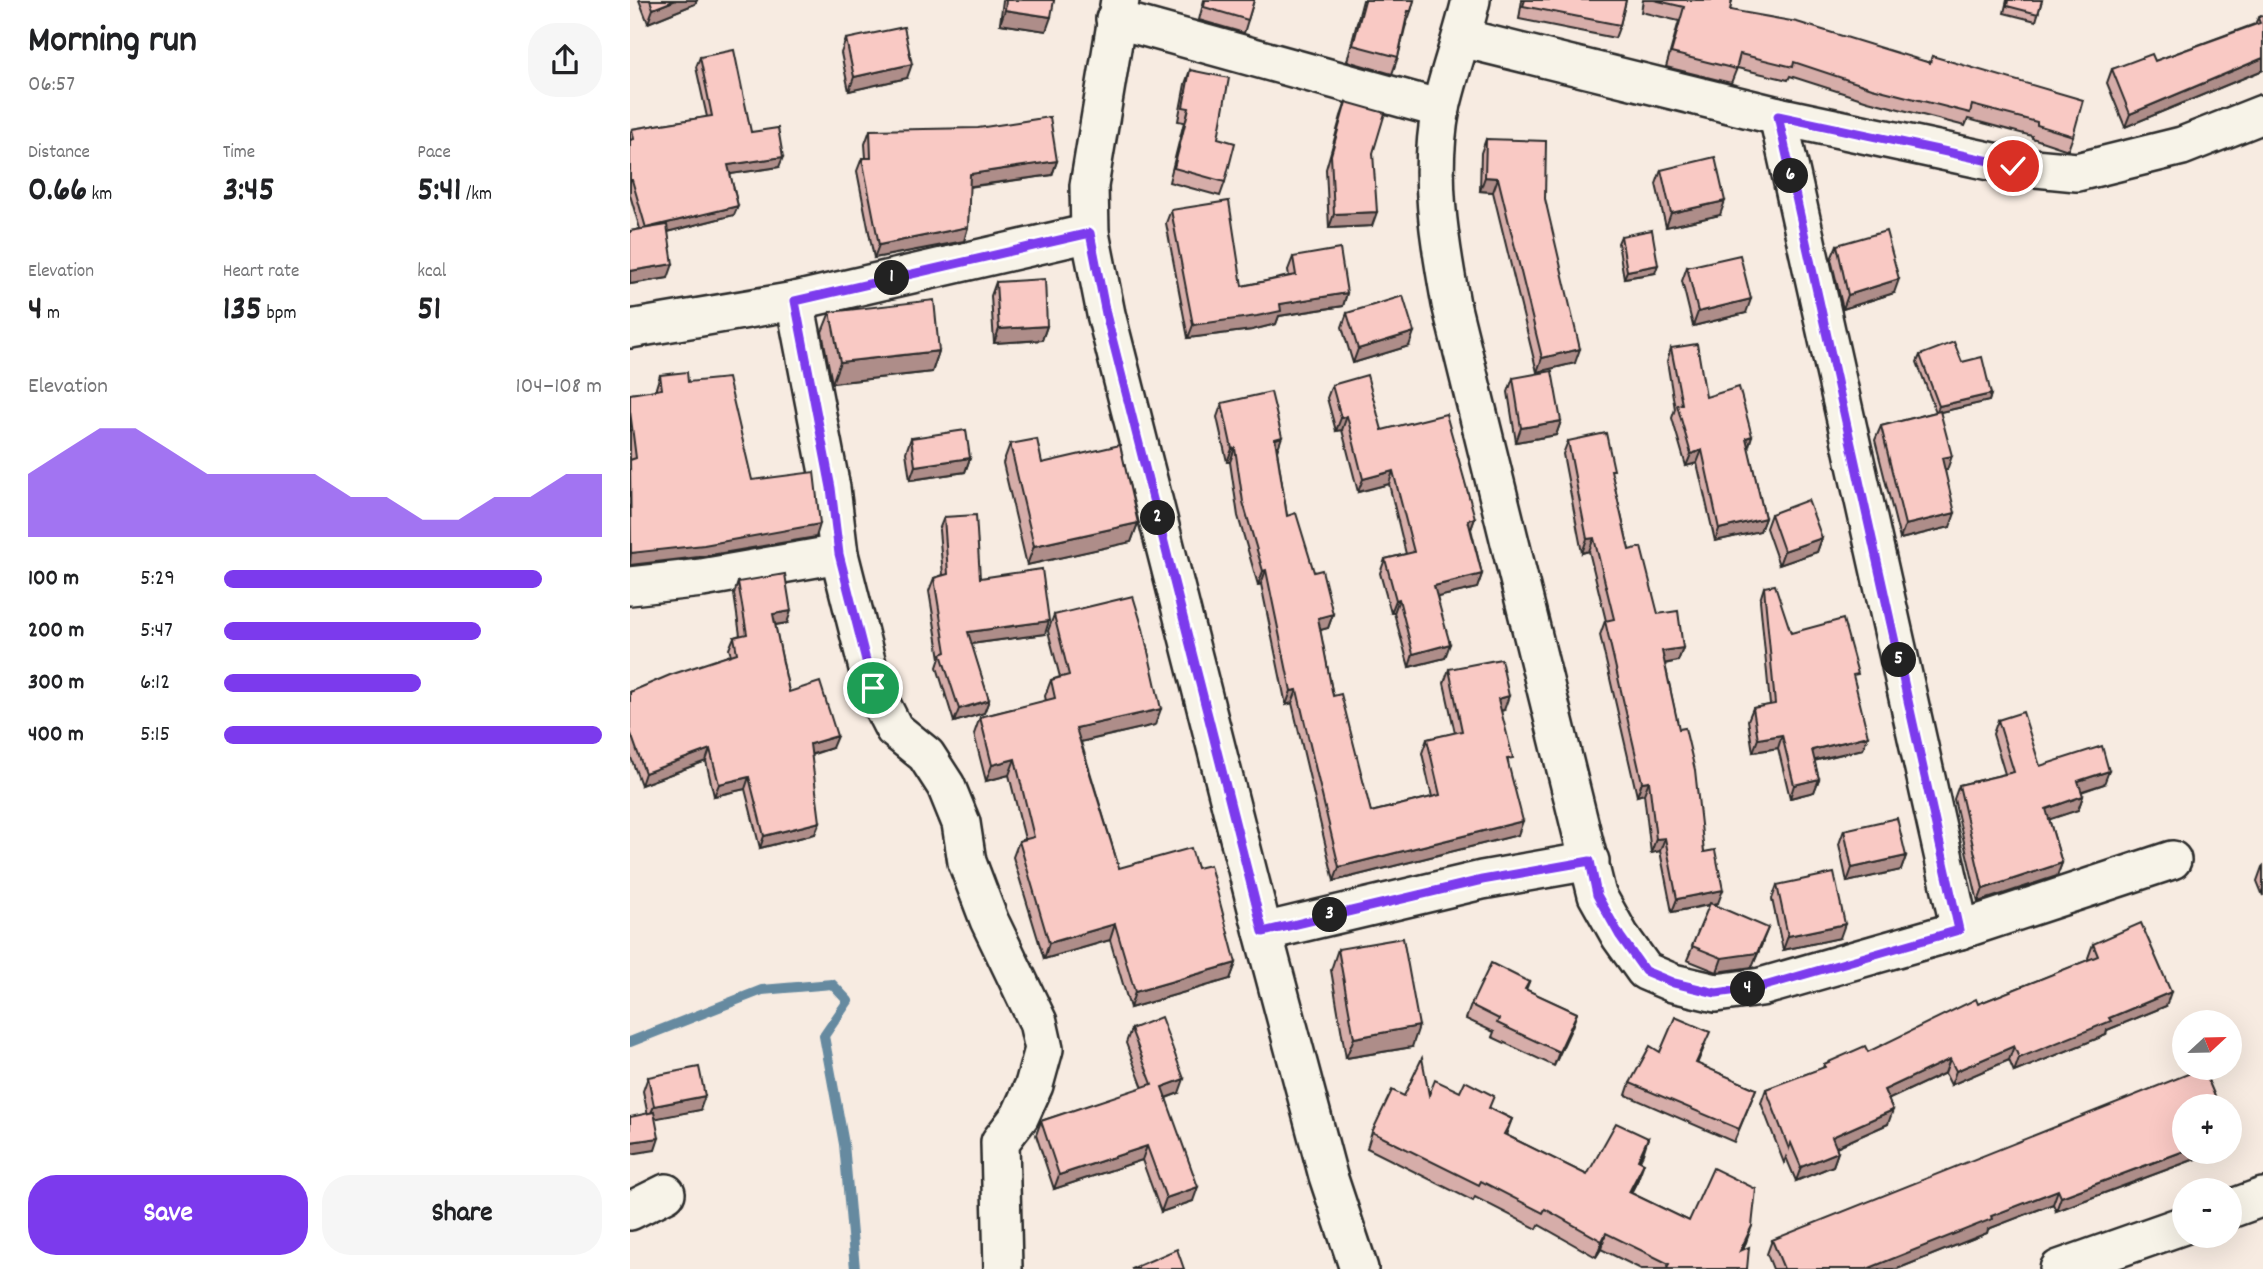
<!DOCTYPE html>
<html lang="en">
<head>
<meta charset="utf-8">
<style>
  :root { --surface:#fff; --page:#f6f6f6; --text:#202124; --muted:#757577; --accent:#7c3aed }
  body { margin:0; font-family:Dekko,sans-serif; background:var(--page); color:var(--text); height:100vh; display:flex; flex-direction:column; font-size:26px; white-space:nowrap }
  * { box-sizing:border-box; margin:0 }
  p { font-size:23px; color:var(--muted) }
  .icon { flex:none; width:38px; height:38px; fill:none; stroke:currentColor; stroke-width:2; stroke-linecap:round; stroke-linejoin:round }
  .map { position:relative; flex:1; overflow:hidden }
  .details { display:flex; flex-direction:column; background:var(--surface); width:630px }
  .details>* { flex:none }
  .needle { width:46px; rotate:68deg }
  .fabs { position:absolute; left:1542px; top:1010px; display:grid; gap:14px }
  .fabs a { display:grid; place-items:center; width:70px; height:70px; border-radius:50%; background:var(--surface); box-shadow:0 7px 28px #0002; font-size:35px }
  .pin { position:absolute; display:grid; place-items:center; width:60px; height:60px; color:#fff; margin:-30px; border:4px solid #fff; border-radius:50%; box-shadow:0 2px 7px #0007 }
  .km { position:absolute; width:35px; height:35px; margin:-18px; border-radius:50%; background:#222; color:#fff; font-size:19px; line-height:35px; text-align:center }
  .round { display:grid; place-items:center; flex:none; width:74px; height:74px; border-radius:28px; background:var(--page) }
  .overview { display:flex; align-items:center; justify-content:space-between; height:119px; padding:0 28px }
  h1 { font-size:38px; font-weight:700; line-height:52px }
  .stats { display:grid; grid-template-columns:repeat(3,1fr); gap:10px; height:119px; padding:7px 28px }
  .stats div { display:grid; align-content:center }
  .stats b { font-size:35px; font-weight:700 }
  .stats small { font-size:19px; font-weight:400 }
  .stats p { font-size:19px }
  .chart { height:196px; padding:14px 28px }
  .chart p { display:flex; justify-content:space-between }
  .chart svg { width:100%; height:126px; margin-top:7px; fill:var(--accent); opacity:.7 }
  .primary-button { display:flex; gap:14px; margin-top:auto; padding:14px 28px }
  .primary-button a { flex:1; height:80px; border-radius:28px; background:var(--accent); color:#fff; font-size:28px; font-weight:700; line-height:80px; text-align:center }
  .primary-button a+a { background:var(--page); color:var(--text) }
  ul { padding:0 28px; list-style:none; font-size:23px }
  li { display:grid; grid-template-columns:112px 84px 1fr; align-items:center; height:52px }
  li i { height:18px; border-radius:9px; background:var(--accent) }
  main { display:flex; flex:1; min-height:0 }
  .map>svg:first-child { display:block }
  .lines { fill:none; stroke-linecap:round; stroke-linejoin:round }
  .stream { stroke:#668aa0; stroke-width:10 }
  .minor-casing { stroke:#2b2b2b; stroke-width:42 }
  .minor { stroke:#f7f3e8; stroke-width:37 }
  .wall { fill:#d6ada9; stroke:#2b2b2b; stroke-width:2 }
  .shaded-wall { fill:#ae8d89; stroke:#2b2b2b; stroke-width:2 }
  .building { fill:#f9c9c4; stroke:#2b2b2b; stroke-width:2 }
  .route-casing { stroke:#fff; stroke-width:14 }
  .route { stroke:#7c3aed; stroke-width:9 }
</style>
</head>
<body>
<main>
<section class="details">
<div class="overview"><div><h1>Morning run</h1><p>06:57</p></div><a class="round"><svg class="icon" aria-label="share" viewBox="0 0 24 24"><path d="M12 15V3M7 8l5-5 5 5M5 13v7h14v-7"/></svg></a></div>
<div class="stats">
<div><p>Distance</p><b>0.66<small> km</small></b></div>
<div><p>Time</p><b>3:45</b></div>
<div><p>Pace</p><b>5:41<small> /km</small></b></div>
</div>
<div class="stats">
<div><p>Elevation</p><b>4<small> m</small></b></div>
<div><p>Heart rate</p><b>135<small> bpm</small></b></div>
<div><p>kcal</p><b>51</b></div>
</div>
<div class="chart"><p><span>Elevation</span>104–108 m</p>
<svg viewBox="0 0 160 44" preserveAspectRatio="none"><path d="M0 44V22L10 14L20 6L30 6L40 14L50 22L60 22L70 22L80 22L90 30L100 30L110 38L120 38L130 30L140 30L150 22L160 22V44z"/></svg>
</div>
<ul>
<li><b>100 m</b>5:29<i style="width:84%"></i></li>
<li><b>200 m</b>5:47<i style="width:68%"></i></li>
<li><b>300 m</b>6:12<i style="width:52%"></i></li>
<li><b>400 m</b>5:15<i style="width:100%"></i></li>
</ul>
<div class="primary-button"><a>Save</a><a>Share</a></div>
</section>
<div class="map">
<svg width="1633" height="1269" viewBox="0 0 1633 1269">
  <rect width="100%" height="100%" fill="#f7ebe1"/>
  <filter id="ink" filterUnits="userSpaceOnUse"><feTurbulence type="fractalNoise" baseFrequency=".0143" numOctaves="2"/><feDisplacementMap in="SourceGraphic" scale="14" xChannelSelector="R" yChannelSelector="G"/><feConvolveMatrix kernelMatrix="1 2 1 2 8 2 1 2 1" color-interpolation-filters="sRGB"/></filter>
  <g filter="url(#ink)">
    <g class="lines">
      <polyline class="stream" points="0,1042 132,990 202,984 218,1001 194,1036 214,1144 225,1269"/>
      <g class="minor-casing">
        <g id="minor">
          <polyline points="490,0 459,186 460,233 476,314 633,932 698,1176 729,1269"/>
          <path d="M841,0C833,36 819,72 811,108C798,174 809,239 821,304L967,895L990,936L1015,971L1043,983L1086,993L1131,987L1330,930L1542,860"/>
          <polyline points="485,19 811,109"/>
          <polyline points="832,38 1148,116 1383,166 1447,172 1552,146 1633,114"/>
          <polyline points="1148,116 1330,930"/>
          <polyline points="165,301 201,488 209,554 243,688 264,729 296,755 316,786 331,823 337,862 359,920 408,1022 414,1049 404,1085 390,1116 370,1142 373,1269"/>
          <polyline points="0,329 165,301 460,233"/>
          <polyline points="0,586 72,578 209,554"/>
          <polyline points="633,932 852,880 960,861"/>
          <polyline points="1600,1209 1633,1197"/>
          <polyline points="0,1211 36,1193"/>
          <polyline points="1429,1269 1554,1225"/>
        </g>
      </g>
      <use href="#minor" class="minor"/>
    </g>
    <g class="wall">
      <polygon points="9,0 67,0 65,4 18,23"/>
      <polygon points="373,0 424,0 416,31 370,24"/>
      <polygon points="574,0 624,0 614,33 569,20"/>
      <polygon points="733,0 784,0 781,11 775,28 768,57 762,74 717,61"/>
      <polygon points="892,0 996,0 990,25 985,38 889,19"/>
      <polygon points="1013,0 1102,0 1100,10 1300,63 1302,56 1443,136 1438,150 1402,138 1402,136 1338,119 1335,126 1238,101 1160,76 1158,80 1107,68 1101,83 1036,67 1049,21 1011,12"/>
      <polygon points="1377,0 1412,0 1406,21 1374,13"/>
      <polygon points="1633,15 1633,70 1495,127 1477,83 1482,69 1525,61 1625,24 1628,18"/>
      <polygon points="216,39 277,78 219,91 211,53"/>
      <polygon points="70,57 121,132 149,167 100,174 108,206 104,215 38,232 38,278 0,284 0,231 10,229 0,195 0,134 2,129 77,117 66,67"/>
      <polygon points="560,70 588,138 595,182 590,196 539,182 554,122 548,121 555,84"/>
      <polygon points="716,102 743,153 742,226 699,228 696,169 711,116"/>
      <polygon points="240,130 427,161 422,175 339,187 338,227 334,241 244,258 227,171 232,158 236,158 235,144"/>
      <polygon points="856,139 915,199 945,363 907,372 863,192 850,191 851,153"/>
      <polygon points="1031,170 1090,215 1036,227 1026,184"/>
      <polygon points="541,210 612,286 659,276 658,270 663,257 717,293 713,306 649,316 646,324 622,330 558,338 536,223"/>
      <polygon points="991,236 1025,273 994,278 988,243"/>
      <polygon points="1207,245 1264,293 1213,309 1201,259"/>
      <polygon points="1057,267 1116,313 1063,326 1052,281"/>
      <polygon points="366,282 417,326 412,340 364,343 361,296"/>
      <polygon points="200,312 309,351 302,372 202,383 192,332"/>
      <polygon points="717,313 779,346 723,363 712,327"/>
      <polygon points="1041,348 1076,397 1118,448 1135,518 1130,531 1085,541 1067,463 1056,466 1042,418 1045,409 1037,361"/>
      <polygon points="1290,355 1332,362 1361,394 1359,401 1310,412 1317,470 1315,470 1320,527 1270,539 1245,440 1251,426 1306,412 1287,362"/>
      <polygon points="30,375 58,382 122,480 186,537 69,557 0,565 0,394 26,390 26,388"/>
      <polygon points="883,378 931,421 926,435 886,442 878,392"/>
      <polygon points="702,385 752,430 845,518 841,529 852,574 847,588 807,597 815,658 779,667 764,613 761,613 750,573 755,559 776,554 759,484 728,492 712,430 706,431 697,398"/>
      <polygon points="592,403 647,451 657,516 703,614 698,628 690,630 703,696 741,812 802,797 792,753 797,739 825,733 814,683 819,669 874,710 871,711 888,835 704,881 662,703 656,705 631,584 628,585 608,516 600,462 597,462 587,417"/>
      <polygon points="281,438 340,458 335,472 280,480 276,452"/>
      <polygon points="938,441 982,475 999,550 1028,614 1053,648 1048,661 1035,664 1074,852 1088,903 1083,904 1133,942 1122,967 1087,972 1057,960 1080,905 1042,912 1030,851 1021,853 1014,794 1007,796 970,635 975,621 976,621 959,551 952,553 933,454"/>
      <polygon points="380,444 412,463 508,523 501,542 397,565 373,463"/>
      <polygon points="1141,514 1192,538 1187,552 1149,565 1136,528"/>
      <polygon points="314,517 350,578 415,634 341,644 359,700 354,713 324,722 307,667 310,658 299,591 304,578 313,575 309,530"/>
      <polygon points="108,582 157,623 145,625 159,692 202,748 181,755 185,834 130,848 115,789 84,796 76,761 11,785 0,755 0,692 101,655 99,649 104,637 110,635 104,594"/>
      <polygon points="1134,587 1161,633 1225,683 1233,749 1184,761 1189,779 1184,792 1160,798 1148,748 1123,752 1118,720 1123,708 1140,705 1130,600"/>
      <polygon points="424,615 525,725 451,742 489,868 567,868 606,963 600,979 500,1008 480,940 414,959 383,857 389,841 395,839 379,775 356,781 344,734 350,717 416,701 415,696 421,680 430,677 418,631"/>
      <polygon points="1368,720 1410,766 1474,784 1451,792 1453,796 1448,810 1419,819 1432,863 1427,876 1348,902 1324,799 1329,785 1375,774 1363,734"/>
      <polygon points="1214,830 1276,856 1271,870 1217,882 1209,844"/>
      <polygon points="1633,866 1633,896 1627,881 1632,867"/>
      <polygon points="1147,885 1210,938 1153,950 1142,899"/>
      <polygon points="1463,944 1536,1006 1477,1030 1476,1035 1384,1072 1379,1060 1321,1085 1315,1073 1259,1099 1258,1124 1206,1147 1208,1152 1203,1166 1166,1181 1156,1157 1154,1163 1131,1103 1136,1089 1193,1068 1194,1064 1238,1052 1348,1004 1459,960 1458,958"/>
      <polygon points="708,949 782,1047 716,1058 701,970"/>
      <polygon points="899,982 896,990 947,1013 924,1066 862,1037 864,1032 836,1019 841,1005"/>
      <polygon points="501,1029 549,1093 536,1098 563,1201 531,1212 512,1160 424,1189 406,1135 411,1121 513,1088 496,1043"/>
      <polygon points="1075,1045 1067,1064 1126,1089 1104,1142 996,1095 1000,1083 1030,1052"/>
      <polygon points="18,1077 70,1110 25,1118 25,1150 13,1091"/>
      <polygon points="799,1095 860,1108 882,1119 876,1135 957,1175 1018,1138 1009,1160 1008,1179 1001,1193 1059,1221 1116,1242 1112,1250 1117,1269 1011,1269 971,1249 966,1257 909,1225 907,1229 845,1197 843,1201 737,1148 742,1132 774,1096"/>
      <polygon points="1554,1152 1584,1152 1426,1211 1423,1204 1358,1229 1357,1233 1267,1269 1143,1269 1137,1254 1142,1240"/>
    </g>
    <g class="shaded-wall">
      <polygon points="46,0 67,0 65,4 18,23 23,9"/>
      <polygon points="375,10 421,17 416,31 370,24"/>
      <polygon points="1633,58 1633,70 1495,127 1500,114"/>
      <polygon points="282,64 277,78 219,91 224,77"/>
      <polygon points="153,157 149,167 94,175 98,165"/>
      <polygon points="427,161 422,175 335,187 340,174"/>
      <polygon points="855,177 868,178 863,192 850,191"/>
      <polygon points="1095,201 1090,215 1036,227 1041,213"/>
      <polygon points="108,206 104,215 13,238 16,228"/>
      <polygon points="747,212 742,226 699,228 704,214"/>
      <polygon points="338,227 334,241 244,258 249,245"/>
      <polygon points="43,264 38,278 0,284 0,271"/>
      <polygon points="1028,265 1025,273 994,278 997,271"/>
      <polygon points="1269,279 1264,293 1213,309 1218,295"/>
      <polygon points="717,293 713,306 649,316 646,324 622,330 558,338 563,325 650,304"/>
      <polygon points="1121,299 1116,313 1063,326 1068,312"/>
      <polygon points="417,326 412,340 364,343 369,329"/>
      <polygon points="784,332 779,346 723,363 728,349"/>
      <polygon points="950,349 945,363 907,372 912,358"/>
      <polygon points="309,351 302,372 202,383 210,362"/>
      <polygon points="1361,394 1359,401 1306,413 1309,406"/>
      <polygon points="717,416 712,430 706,431 711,418"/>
      <polygon points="931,421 926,435 886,442 891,428"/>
      <polygon points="1122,436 1118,449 1116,438"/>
      <polygon points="652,437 647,451 645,439"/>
      <polygon points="605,448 600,462 597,462 602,449"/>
      <polygon points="1072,450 1067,463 1056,466 1061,454"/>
      <polygon points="1322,456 1317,470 1307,472 1312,458"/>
      <polygon points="340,458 335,472 280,480 285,466"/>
      <polygon points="763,471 759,484 728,492 733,479"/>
      <polygon points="1325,513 1320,527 1270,539 1275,525"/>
      <polygon points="845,518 840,532 838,520"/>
      <polygon points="1135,518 1130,531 1085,541 1089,529"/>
      <polygon points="508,523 501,542 397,565 404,546"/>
      <polygon points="190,524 186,537 69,557 0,565 1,553"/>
      <polygon points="964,538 959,551 952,553 957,539"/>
      <polygon points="1192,538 1187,552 1149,565 1154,551"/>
      <polygon points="636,570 631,584 628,585 633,571"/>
      <polygon points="852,574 847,588 799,599 804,586"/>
      <polygon points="769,599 764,613 761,613 766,600"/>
      <polygon points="161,611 157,623 138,626 143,614"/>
      <polygon points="703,614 698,628 683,632 688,618"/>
      <polygon points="419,621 415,634 333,645 338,632"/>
      <polygon points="820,644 815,658 779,667 783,654"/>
      <polygon points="1053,648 1048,661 1027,665 1032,651"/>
      <polygon points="667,690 662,703 656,705 661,691"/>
      <polygon points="879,696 874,710 863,712 868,699"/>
      <polygon points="359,700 354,713 324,722 329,709"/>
      <polygon points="531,709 525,725 441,744 446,728"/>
      <polygon points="1152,735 1148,748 1123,752 1128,739"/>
      <polygon points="207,736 202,748 176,756 180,744"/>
      <polygon points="1238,736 1233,749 1177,762 1182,750"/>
      <polygon points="80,749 76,761 11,785 15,773"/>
      <polygon points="385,759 379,775 356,781 362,765"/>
      <polygon points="1479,771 1474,784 1443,794 1448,781"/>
      <polygon points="119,777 115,789 84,796 89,784"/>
      <polygon points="1189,779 1184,792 1160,798 1164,785"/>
      <polygon points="1019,781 1014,794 1007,796 1012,782"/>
      <polygon points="1453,796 1448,810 1412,822 1416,809"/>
      <polygon points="893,821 888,835 704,881 709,867"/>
      <polygon points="190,822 185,834 130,848 134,836"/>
      <polygon points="1035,838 1030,851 1021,853 1026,839"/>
      <polygon points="1276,856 1271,870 1217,882 1222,868"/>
      <polygon points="1432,863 1427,876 1348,902 1353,889"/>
      <polygon points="1093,890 1088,903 1042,912 1047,899"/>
      <polygon points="485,924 480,940 414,959 419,943"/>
      <polygon points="1215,924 1210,938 1153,950 1158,936"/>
      <polygon points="1138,928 1122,967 1087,972 1092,958"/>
      <polygon points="606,963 600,979 500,1008 505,992"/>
      <polygon points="1541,992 1536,1006 1477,1030 1476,1035 1384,1072 1389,1058 1479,1018"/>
      <polygon points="947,1013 942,1027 924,1066 929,1052"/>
      <polygon points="789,1026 782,1047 716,1058 724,1038"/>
      <polygon points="1384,1046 1379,1060 1321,1085 1326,1071"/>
      <polygon points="1320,1059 1315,1073 1249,1104 1254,1090"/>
      <polygon points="554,1079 549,1093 527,1101 532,1087"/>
      <polygon points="75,1096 70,1110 18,1120 24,1106"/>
      <polygon points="1263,1110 1258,1124 1197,1151 1202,1137"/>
      <polygon points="29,1138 25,1150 0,1154 0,1142"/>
      <polygon points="1018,1138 1013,1154 1002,1176 1008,1160"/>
      <polygon points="517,1146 512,1160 424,1189 429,1175"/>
      <polygon points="1554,1151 1584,1152 1426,1211 1431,1197"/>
      <polygon points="1208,1152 1203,1166 1166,1181 1171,1167"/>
      <polygon points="1014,1163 1008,1179 993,1208 999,1192"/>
      <polygon points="568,1187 563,1201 531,1212 536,1198"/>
      <polygon points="1428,1190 1423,1204 1358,1229 1357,1233 1267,1269 1237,1269 1361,1216"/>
      <polygon points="1122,1226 1116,1242 1104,1267 1110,1251"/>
      <polygon points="976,1233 971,1249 966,1257 972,1241"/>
    </g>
    <g class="building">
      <polygon points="20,0 46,0 23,9"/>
      <polygon points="376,0 424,0 421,17 375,10"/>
      <polygon points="575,0 624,0 618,20 574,7"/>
      <polygon points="735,0 784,0 781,11 778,11 768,57 723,45"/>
      <polygon points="895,0 996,0 990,25 893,6"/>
      <polygon points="1024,0 1102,0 1100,10 1167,22 1300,63 1302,56 1453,100 1443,136 1407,125 1407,122 1342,105 1340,113 1242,88 1164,62 1163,67 1110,54 1106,69 1041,53 1054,7"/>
      <polygon points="1378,0 1412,0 1408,14 1377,6"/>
      <polygon points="1633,15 1633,58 1500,114 1482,69 1522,54 1525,61 1630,23 1628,18"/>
      <polygon points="274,27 282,64 224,77 216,39"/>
      <polygon points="104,50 121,132 148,128 153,157 98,165 108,206 16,228 2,180 0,180 0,140 4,139 2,129 82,116 70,57"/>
      <polygon points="560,70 599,78 588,138 605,143 595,182 544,168 559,108 553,107"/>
      <polygon points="716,102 755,113 743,153 747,212 704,214 701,155"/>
      <polygon points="420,117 427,161 340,174 338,227 249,245 232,158 241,158 240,130 348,128"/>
      <polygon points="856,139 916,141 915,199 950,349 912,358 868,178 855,177"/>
      <polygon points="1085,157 1095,201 1041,213 1031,170"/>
      <polygon points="599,201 612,286 666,275 663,257 710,249 717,293 650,304 651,311 627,316 563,325 541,210"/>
      <polygon points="37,225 43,264 0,271 0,231"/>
      <polygon points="1022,230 1028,265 997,271 991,236"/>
      <polygon points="1256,231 1269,279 1218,295 1207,245"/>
      <polygon points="1110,255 1121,299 1068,312 1057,267"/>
      <polygon points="415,279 417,326 369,329 366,282"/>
      <polygon points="773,296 784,332 728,349 717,313"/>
      <polygon points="304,300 309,351 210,362 200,312"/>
      <polygon points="1324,342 1332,362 1352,357 1361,394 1309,406 1290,355"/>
      <polygon points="1067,344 1076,397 1109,387 1122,436 1116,438 1135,518 1089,529 1072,450 1061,454 1047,405 1052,404 1041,348"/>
      <polygon points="922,371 931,421 891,428 883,378"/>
      <polygon points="57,372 58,382 98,378 122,480 184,472 190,524 74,545 1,553 0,460 6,458 0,411 0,394 32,389 30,375"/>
      <polygon points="737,375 752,430 816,414 845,518 838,520 852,574 804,586 820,644 783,654 769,599 766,600 755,559 784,552 763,471 733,479 717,416 711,418 702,385"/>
      <polygon points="641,392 652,437 645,439 657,516 666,513 684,572 692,570 703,614 688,618 703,696 711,694 741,812 810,795 797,739 832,731 819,669 871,659 879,696 868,699 883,758 877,759 893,821 709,867 667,690 661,691 636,570 633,571 613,502 605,448 602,449 592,403"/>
      <polygon points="1310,411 1322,456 1312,458 1325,513 1275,525 1251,426"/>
      <polygon points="336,430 340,458 285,466 281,438"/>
      <polygon points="976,433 984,470 981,470 999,550 1011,547 1028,614 1048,611 1053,648 1032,651 1049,729 1055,728 1065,770 1074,852 1085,850 1093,890 1047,899 1035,838 1026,839 1019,781 1012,782 975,621 984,619 964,538 957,539 938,441"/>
      <polygon points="407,439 412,463 490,445 508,523 404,546 380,444"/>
      <polygon points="1178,500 1192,538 1154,551 1141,514"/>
      <polygon points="346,515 350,578 412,569 419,621 338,632 359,700 329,709 311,654 316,652 304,578 318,574 314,517"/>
      <polygon points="155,574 161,611 143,614 159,692 190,682 207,736 180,744 190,822 134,836 119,777 89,784 80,749 15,773 0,731 0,692 40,675 107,653 104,637 117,634 108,582"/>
      <polygon points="1145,585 1161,633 1213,619 1228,674 1223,675 1238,736 1182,750 1189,779 1164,785 1152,735 1128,739 1123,708 1145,704 1134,587"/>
      <polygon points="503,596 513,629 531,709 446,728 489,868 561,848 567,868 580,865 606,963 505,992 485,924 419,943 389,841 404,837 385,759 362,765 350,717 425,698 421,680 439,675 424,615"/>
      <polygon points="1393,712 1410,766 1472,746 1479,771 1448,781 1453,796 1416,809 1432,863 1353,889 1329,785 1384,772 1368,720"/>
      <polygon points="1267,818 1276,856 1222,868 1214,830"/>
      <polygon points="1204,873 1215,924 1158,936 1147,885"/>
      <polygon points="1080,903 1138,928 1127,953 1092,958 1062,946"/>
      <polygon points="1511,923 1541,992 1479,1018 1481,1021 1389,1058 1384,1046 1326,1071 1320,1059 1254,1090 1263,1110 1202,1137 1208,1152 1171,1167 1161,1143 1159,1149 1136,1089 1195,1067 1194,1064 1235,1046 1238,1052 1346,999 1348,1004 1468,956 1463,944"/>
      <polygon points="773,938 789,1026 724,1038 708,949"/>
      <polygon points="861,963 899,982 895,989 947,1013 929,1052 867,1023 869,1019 841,1005"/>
      <polygon points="531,1017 554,1079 532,1087 568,1187 536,1198 517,1146 429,1175 411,1121 522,1084 501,1029"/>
      <polygon points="1045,1017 1080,1032 1066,1063 1126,1089 1109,1129 1000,1083 1020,1046 1030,1052"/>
      <polygon points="792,1058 799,1095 805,1080 830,1092 835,1081 864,1096 859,1108 882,1119 874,1134 957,1175 986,1123 1018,1138 1008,1160 1014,1163 999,1192 1059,1221 1083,1168 1126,1189 1122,1226 1110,1251 1119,1247 1117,1269 1036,1269 1039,1264 976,1233 972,1241 915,1209 913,1213 851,1181 849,1185 742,1132 762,1090 774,1096"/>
      <polygon points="69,1067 75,1096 24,1106 18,1077"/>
      <polygon points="1573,1068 1589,1106 1554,1106 1554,1151 1431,1197 1428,1190 1361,1216 1362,1219 1237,1269 1154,1269 1142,1240"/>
      <polygon points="24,1112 29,1138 0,1142 0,1117"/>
      <polygon points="547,1249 554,1269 501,1269"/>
    </g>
  </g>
  <g class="lines" filter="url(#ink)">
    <g class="route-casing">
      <polyline id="route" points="243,688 209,554 201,488 165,301 460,233 476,314 633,932 852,880 960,861 967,895 990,936 1015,971 1044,983 1086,993 1131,987 1329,930 1148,116 1383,166"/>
    </g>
    <use href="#route" class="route"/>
  </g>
</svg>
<div class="fabs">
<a><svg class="needle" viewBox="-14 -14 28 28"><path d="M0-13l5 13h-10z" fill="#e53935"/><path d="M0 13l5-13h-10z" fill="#757577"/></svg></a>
<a>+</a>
<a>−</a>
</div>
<div class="pin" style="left:243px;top:688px;background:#1e9e55"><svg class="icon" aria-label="arrive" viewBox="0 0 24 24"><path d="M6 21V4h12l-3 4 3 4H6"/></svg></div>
<div class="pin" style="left:1383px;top:166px;background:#d93025"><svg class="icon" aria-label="check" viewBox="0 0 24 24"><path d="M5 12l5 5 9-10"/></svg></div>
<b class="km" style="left:262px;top:278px">1</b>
<b class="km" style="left:528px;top:518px">2</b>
<b class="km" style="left:700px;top:915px">3</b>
<b class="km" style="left:1118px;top:989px">4</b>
<b class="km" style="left:1269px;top:660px">5</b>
<b class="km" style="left:1161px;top:176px">6</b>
</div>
</main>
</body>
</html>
